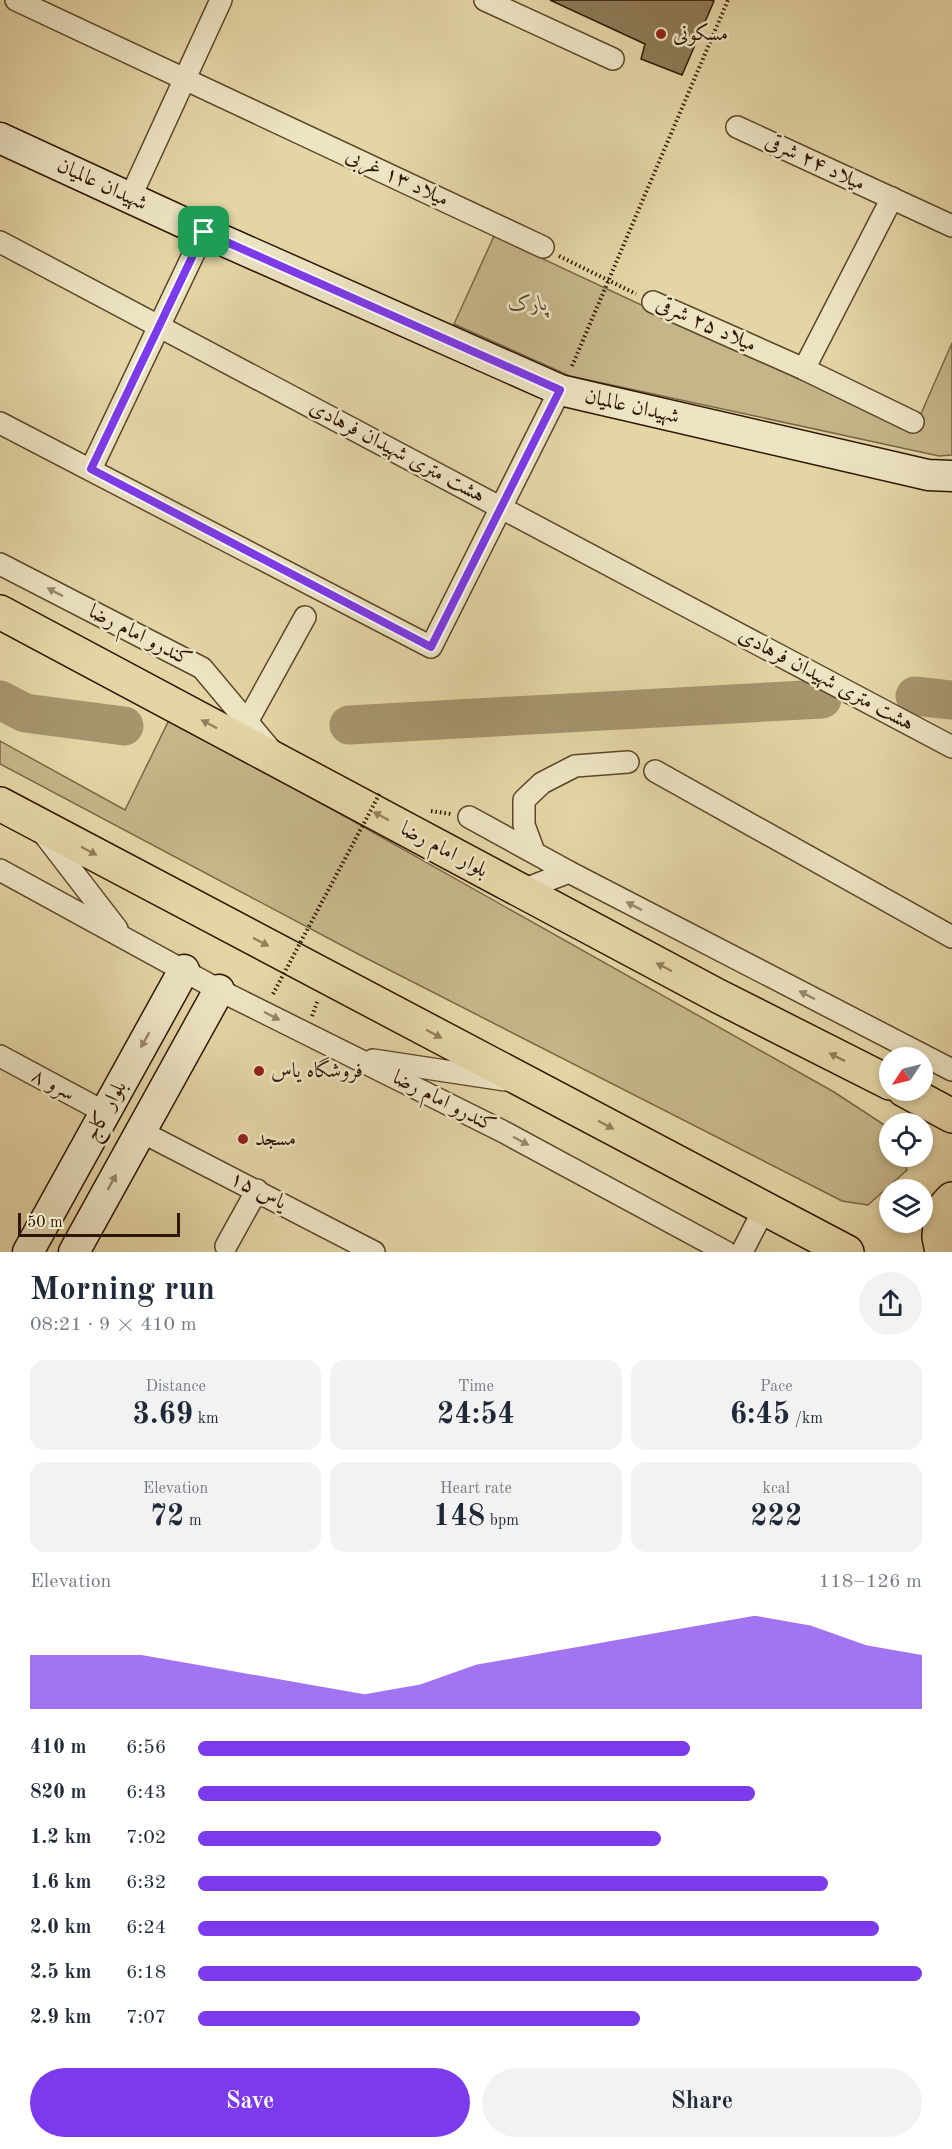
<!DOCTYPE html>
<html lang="en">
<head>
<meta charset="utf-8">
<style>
  :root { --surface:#fff; --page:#f2f2f3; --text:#1f2937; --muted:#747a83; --accent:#7c3aed }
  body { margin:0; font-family:"Old Standard TT",Amiri,serif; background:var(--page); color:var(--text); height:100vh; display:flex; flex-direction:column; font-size:22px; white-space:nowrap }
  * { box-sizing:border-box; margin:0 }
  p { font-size:20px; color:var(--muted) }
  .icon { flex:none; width:33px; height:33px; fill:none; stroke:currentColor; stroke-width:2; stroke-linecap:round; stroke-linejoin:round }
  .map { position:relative; height:1252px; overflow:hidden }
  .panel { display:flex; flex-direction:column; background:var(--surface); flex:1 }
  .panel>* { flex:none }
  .needle { width:39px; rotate:235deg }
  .controls { position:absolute; left:879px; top:1047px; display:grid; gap:12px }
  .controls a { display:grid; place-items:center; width:54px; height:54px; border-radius:50%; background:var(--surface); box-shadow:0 3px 9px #0003; font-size:30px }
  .scale { position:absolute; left:18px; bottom:15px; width:162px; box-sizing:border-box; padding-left:6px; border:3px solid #2f1600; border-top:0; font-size:16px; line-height:21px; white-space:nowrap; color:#2f1600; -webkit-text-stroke:4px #ede4c4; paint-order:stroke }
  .pin { position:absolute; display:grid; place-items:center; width:51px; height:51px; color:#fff; margin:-26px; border-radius:12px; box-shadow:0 3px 9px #0006 }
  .round { display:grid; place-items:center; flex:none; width:63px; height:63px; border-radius:32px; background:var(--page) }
  .summary { display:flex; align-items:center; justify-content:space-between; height:102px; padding:0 30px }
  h1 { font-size:33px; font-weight:800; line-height:45px }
  .metrics { display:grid; grid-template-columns:repeat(3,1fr); gap:9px; height:102px; padding:6px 30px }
  .metrics div { display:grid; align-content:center; border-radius:15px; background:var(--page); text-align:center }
  .metrics b { font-size:30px; font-weight:800 }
  .metrics small { font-size:16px; font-weight:400 }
  .metrics p { font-size:16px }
  .chart { height:168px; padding:12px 30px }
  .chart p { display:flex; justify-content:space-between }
  .chart svg { width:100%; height:108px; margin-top:6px; fill:var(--accent); opacity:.7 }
  .action { display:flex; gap:12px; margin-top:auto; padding:12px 30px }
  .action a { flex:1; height:69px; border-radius:36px; background:var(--accent); color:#fff; font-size:24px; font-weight:800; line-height:69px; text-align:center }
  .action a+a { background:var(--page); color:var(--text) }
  ul { padding:0 30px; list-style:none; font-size:20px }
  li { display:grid; grid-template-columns:96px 72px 1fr; align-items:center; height:45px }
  li i { height:15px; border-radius:8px; background:var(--accent) }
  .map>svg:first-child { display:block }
  .green { fill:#c5b589; stroke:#7a6644; stroke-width:1.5 }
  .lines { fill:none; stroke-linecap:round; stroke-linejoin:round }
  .river { stroke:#a6946d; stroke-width:39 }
  .building { fill:#8d7956; stroke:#2f1600; stroke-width:1.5 }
  .street-casing { stroke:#5c4629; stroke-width:24 }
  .secondary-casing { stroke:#2f1600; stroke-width:33 }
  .primary-casing { stroke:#2f1600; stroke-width:36 }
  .path { stroke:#2f1600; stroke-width:4; stroke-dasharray:1.5 3; stroke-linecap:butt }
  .street { stroke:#ede4c4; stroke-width:21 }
  .secondary { stroke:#ede4c4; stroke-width:30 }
  .primary { stroke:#e4d5a5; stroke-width:33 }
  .path-bridge { stroke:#2f1600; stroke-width:4; stroke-dasharray:1.5 3; stroke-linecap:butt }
  .oneway { fill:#98876c }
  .oneway2 { fill:#937f5b }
  .route-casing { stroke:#fff; stroke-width:12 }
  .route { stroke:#7c3aed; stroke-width:8 }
  .poi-dot { fill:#8f2418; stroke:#ede4c4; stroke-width:2 }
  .labels { text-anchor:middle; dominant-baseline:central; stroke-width:5; stroke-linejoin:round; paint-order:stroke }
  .poi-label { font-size:21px; fill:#2f1600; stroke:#ede4c4; text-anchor:start }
  .street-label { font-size:21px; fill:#2f1600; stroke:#ede4c4 }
  .park-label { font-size:21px; font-style:italic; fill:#5c4629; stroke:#ede4c4 }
</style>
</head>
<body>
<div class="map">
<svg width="952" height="1252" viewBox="0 0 952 1252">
  <rect width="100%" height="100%" fill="#e4d5a5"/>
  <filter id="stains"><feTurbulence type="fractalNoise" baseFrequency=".00333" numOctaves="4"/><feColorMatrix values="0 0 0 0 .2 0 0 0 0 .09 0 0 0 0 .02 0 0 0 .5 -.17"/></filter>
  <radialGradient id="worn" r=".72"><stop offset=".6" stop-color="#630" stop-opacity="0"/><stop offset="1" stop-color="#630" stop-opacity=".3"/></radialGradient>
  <g class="green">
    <polygon points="494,236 913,432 952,343 952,455 939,456 570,376 454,324"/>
    <polygon points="170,718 834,1092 889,1128 890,1156 902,1157 907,1170 868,1205 842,1201 360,955 0,764 0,741 125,810"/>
  </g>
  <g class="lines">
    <g class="river">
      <polyline points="915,696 952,700"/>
      <polyline points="0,700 25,713 124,726"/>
      <polyline points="349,725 822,699"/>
    </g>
  </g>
  <polygon class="building" points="550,0 711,0 714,1 682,75 641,59 645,44"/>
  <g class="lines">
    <g class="street-casing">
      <g id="street">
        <polyline points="16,0 543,247"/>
        <polyline points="485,0 613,59"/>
        <polyline points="737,127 952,226"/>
        <polyline points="130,198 221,0"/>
        <polyline points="0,242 952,747"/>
        <polyline points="653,302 804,369 913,422"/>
        <polyline points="804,369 892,198"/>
        <polyline points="0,423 431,647 560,390"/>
        <polyline points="91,469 204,232"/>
        <polyline points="0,564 202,668 270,749"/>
        <polyline points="247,722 305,617"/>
        <polyline points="655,771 952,937"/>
        <polyline points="469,817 569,872"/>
        <polyline points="43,833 117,929"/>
        <polyline points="534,852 524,825 524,800 542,783 575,766 628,762"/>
        <polyline points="0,870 219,990 502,1131 726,1252"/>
        <polyline points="520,891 569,872 952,1070"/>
        <polyline points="0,1056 106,1113"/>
        <polyline points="373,1060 505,1080"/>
        <polyline points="140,1131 374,1252"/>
        <polyline points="226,1246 257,1190"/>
        <polyline points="742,1252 764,1209"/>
      </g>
    </g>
    <g class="secondary-casing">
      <g id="secondary">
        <polyline points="0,138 204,232 560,390 928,475 952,476"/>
        <polyline points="28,1252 184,970"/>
        <polyline points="74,1252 219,990"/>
      </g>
    </g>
    <g class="primary-casing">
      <g id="primary">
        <polyline points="0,612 718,996 890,1083"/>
        <polyline points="0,804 847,1252"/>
        <polyline points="904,1090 952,1116"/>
        <polyline points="942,1252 939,1237 941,1211 952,1199"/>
      </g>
    </g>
    <g class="path">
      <polyline points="559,256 636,294"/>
      <polyline points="572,366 728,0"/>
      <polyline points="431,811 451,814"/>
      <polyline points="312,1016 318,1000"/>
    </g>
    <use href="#street" class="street"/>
    <use href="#secondary" class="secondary"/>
    <use href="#primary" class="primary"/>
    <polyline class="path-bridge" points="273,994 380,793"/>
  </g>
  <defs><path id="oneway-solid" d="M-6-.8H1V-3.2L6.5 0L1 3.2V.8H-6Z" transform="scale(1.5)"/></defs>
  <g class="oneway">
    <use href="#oneway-solid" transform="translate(55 592) rotate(-153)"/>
    <use href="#oneway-solid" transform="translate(634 906) rotate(-153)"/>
    <use href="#oneway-solid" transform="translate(807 995) rotate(-153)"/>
    <use href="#oneway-solid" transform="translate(272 1016) rotate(27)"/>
    <use href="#oneway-solid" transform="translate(145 1040) rotate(119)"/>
    <use href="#oneway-solid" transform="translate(521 1141) rotate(28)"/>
    <use href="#oneway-solid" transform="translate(112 1182) rotate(-61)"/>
  </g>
  <g class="oneway2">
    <use href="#oneway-solid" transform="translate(209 724) rotate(-152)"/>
    <use href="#oneway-solid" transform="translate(381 816) rotate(-152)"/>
    <use href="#oneway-solid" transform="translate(89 851) rotate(28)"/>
    <use href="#oneway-solid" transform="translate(261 942) rotate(28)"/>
    <use href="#oneway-solid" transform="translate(664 967) rotate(-152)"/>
    <use href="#oneway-solid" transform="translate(434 1034) rotate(28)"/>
    <use href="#oneway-solid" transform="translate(837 1057) rotate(-153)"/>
    <use href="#oneway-solid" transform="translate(606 1125) rotate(28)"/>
  </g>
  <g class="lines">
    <g class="route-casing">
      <polygon id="route" points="204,232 560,390 431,647 91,469"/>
    </g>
    <use href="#route" class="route"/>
  </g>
  <g class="poi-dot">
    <circle cx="661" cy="34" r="6"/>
    <circle cx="259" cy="1071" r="6"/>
    <circle cx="243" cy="1139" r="6"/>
  </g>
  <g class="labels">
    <g class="poi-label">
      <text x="673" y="34">مسکونی</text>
      <text x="271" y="1071">فروشگاه یاس</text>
      <text x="255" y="1139">مسجد</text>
    </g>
    <g class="street-label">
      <text transform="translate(815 163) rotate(25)">میلاد ۲۴ شرقی</text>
      <text transform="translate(397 178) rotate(25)">میلاد ۱۳ غربی</text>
      <text transform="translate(102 185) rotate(25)">شهیدان عالمیان</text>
      <text transform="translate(706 325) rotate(24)">میلاد ۲۵ شرقی</text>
      <text transform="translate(632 407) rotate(13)">شهیدان عالمیان</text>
      <text transform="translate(397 452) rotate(28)">هشت متری شهیدان فرهادی</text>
      <text transform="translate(140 636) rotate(27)">کندرو امام رضا</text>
      <text transform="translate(826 680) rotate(28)">هشت متری شهیدان فرهادی</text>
      <text transform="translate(444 850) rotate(28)">بلوار امام رضا</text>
      <text transform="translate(53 1085) rotate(28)">سرو ۸</text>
      <text transform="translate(444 1102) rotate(27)">کندرو امام رضا</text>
      <text transform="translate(106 1111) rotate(-61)">بلوار کاج</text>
      <text transform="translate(258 1191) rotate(27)">یاس ۱۵</text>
    </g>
    <g class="park-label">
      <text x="528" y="304">پارک</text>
    </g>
  </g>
  <rect width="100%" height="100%" filter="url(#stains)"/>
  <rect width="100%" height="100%" fill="url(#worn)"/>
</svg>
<div class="controls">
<a><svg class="needle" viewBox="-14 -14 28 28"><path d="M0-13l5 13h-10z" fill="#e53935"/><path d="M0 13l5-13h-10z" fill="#747a83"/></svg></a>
<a><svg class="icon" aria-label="locate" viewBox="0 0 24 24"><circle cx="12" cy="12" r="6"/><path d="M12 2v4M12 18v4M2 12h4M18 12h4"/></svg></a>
<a><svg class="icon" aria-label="layers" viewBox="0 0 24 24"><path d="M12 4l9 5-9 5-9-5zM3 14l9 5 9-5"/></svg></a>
</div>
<div class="scale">50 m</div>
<div class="pin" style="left:204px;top:232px;background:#1e9e55"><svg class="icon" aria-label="arrive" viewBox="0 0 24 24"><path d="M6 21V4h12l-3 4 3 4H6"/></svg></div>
</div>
<section class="panel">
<div class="summary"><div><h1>Morning run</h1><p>08:21 · 9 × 410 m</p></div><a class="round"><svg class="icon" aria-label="share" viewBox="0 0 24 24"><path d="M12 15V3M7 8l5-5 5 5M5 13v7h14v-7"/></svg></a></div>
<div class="metrics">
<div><p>Distance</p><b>3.69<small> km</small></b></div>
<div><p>Time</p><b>24:54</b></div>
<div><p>Pace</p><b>6:45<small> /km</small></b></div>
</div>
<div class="metrics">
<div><p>Elevation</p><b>72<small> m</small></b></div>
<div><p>Heart rate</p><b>148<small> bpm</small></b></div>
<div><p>kcal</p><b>222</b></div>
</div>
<div class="chart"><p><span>Elevation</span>118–126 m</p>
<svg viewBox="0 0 160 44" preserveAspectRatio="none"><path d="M0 44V22L10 22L20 22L30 26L40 30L50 34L60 38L70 34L80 26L90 22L100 18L110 14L120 10L130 6L140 10L150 18L160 22V44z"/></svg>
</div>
<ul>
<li><b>410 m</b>6:56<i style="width:68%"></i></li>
<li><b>820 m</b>6:43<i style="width:77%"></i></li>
<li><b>1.2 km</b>7:02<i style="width:64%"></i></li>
<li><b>1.6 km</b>6:32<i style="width:87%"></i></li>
<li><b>2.0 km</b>6:24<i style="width:94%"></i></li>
<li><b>2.5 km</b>6:18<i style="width:100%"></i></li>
<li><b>2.9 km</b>7:07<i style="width:61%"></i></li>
</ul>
<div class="action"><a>Save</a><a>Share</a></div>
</section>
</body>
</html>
